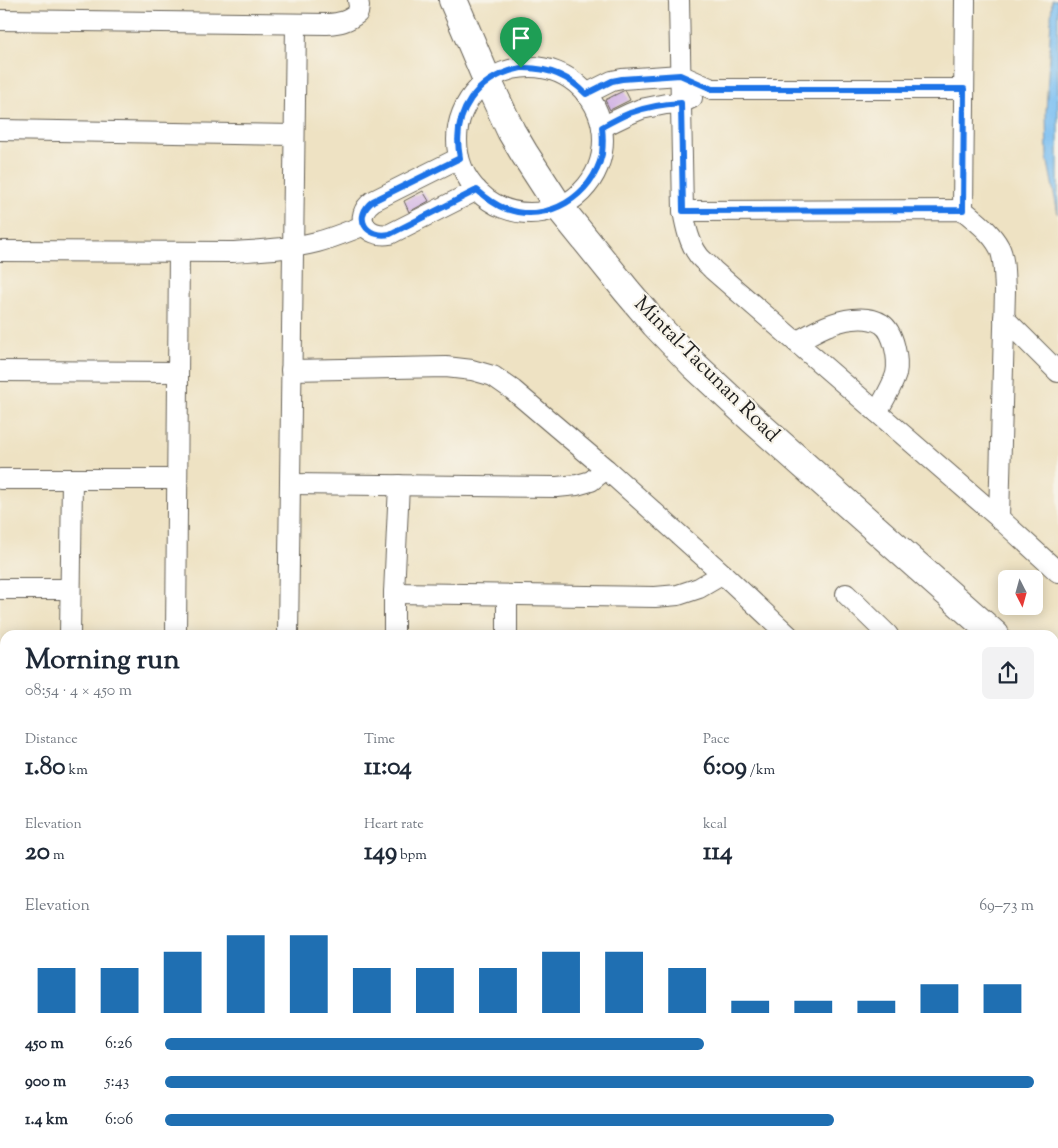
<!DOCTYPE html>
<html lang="en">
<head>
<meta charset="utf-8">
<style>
  :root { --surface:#fff; --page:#f2f2f3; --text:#1f2937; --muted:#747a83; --accent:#1f6fb2 }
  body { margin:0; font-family:"Sorts Mill Goudy",serif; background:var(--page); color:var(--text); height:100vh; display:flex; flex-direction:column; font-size:19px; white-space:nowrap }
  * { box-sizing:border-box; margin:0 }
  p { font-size:16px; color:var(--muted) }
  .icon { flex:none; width:28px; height:28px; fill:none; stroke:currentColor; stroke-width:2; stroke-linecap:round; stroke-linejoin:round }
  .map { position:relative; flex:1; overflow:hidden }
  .sheet { position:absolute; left:0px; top:630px; width:1059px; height:519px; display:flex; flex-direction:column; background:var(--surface); border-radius:15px 15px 0 0; box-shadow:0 2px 12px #0003 }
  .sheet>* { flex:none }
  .needle { width:32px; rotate:174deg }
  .buttons { position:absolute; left:998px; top:570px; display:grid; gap:10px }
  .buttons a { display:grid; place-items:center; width:45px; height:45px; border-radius:8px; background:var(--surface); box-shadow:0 2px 12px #0003; font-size:25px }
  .pin { position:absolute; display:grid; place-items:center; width:42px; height:42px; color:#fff; margin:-51px -21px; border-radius:50% 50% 50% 0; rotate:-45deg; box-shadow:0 0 5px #0007 }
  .pin .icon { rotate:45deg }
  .round { display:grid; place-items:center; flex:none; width:52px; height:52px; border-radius:8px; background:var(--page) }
  .head { display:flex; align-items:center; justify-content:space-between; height:85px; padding:0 25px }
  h1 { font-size:28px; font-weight:700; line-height:38px }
  .figures { display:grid; grid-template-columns:repeat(3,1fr); gap:8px; height:85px; padding:5px 25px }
  .figures div { display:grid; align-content:center }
  .figures b { font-size:25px; font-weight:700 }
  .figures small { font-size:14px; font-weight:400 }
  .figures p { font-size:14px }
  .chart { height:140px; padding:10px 25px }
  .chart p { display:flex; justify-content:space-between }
  .chart svg { width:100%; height:90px; margin-top:5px; stroke:var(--accent); stroke-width:6 }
  ul { padding:0 25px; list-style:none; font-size:16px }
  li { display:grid; grid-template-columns:80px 60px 1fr; align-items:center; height:38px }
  li i { height:12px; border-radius:6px; background:var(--accent) }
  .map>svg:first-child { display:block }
  .water { fill:#7cbff2; stroke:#4c6e87 }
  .building { fill:#d1b2e5 }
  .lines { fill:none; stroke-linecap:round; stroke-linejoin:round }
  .street-casing { stroke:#666156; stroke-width:22 }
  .secondary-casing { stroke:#666156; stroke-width:30 }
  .street { stroke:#fff; stroke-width:20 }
  .secondary { stroke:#fff; stroke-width:28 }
  .route-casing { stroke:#fff; stroke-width:10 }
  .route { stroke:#1a73e8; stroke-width:6 }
  .labels { text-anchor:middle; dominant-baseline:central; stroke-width:4.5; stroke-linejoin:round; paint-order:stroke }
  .street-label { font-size:21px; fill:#1c1c1c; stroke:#f7f3e8 }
</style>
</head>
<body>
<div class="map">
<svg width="1058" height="1148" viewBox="0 0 1058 1148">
  <rect width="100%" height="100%" fill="#f7f3e8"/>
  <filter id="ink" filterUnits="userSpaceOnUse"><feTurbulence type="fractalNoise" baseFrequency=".02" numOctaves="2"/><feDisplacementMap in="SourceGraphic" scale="10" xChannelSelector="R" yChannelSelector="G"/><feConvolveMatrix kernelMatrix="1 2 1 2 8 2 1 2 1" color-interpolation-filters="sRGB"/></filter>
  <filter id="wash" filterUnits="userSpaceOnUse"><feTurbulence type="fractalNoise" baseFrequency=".0096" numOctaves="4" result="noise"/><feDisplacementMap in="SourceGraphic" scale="20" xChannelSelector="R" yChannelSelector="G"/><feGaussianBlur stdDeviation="1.12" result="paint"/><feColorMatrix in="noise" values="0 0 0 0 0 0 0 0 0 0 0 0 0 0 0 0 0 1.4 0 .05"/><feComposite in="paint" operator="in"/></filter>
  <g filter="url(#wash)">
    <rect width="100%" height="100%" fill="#eee2c3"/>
    <polygon class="water" points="1052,0 1058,0 1058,214 1047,157 1046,112"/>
    <g id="blocks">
      <g class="building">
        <polygon points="625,90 630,100 610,110 605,100"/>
        <polygon points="423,191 429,201 409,212 404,201"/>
      </g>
    </g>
  </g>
  <g filter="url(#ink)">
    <use href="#blocks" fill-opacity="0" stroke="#666156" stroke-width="1"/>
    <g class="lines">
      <g class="street-casing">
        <g id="street">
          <path d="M679,0L683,211C686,227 689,243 699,256C703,261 709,265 713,270L999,518L1058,572"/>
          <path d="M0,20L327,24C340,23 347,22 358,13L359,6L358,0"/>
          <circle cx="530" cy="140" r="73"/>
          <polyline points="586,94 612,81 622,79 680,75 712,89 964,89"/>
          <polyline points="602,127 629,114 641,109 666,104 681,103 692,98"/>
          <polyline points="0,130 294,135"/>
          <path d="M459,158L373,201C352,217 366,238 390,234L477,190"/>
          <polyline points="963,210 965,0"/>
          <path d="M683,211L963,210C976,221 991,232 999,247C1005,258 1004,277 1005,290L999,518"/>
          <path d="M0,251L232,252C260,250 289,249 317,242C333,238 349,231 365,225"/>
          <polyline points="1004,318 1058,372"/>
          <path d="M796,342C814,332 832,321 853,319C862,318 874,319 882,324C894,332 899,360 896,374C892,387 884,400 877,412"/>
          <polyline points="291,370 446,367 472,370 493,376 513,390 606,469 723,574 788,635"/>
          <polyline points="0,371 178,372"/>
          <polyline points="0,479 177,479"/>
          <polyline points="290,484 557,487 577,485 591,481 606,469"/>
          <polyline points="0,589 70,589"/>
          <polyline points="394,593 655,597 678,595 699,588 723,574"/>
          <polyline points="846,594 888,635"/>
          <polyline points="507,595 507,635"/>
          <polyline points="70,635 72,479"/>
          <polyline points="176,635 179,252"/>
          <polyline points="288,635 296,24"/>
          <polyline points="394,635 394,593 399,485"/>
          <polyline points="0,698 5,698"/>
          <polyline points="0,804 5,804"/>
          <polyline points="1054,1018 1058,1018"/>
          <polyline points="272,1148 302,1144"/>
        </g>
      </g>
      <g class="secondary-casing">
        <g id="secondary">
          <polyline points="453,0 488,82 511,131 524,153 559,207 627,291 655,324 694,365 752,419 995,635"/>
          <polyline points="1054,687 1058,691"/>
        </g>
      </g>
      <use href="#street" class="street"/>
      <use href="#secondary" class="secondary"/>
    </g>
  </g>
  <g class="lines" filter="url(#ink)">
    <g class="route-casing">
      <path id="route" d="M521,68C547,67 568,75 586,94L612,81L622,79L680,75L712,89H964L963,210L683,211L681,103C663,104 646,107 630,113C620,117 611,122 602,127C603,136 603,145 602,154C593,196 547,224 506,209C495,205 486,198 477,190L390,234C366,239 352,217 373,201L460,158C451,112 477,77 521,68Z"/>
    </g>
    <use href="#route" class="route"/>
  </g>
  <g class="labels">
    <g class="street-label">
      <text transform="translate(706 370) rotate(45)">Mintal-Tacunan Road</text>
    </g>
  </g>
</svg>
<div class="buttons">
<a><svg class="needle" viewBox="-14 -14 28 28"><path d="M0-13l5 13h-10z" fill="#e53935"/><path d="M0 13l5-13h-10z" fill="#747a83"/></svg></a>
</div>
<div class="pin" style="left:521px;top:68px;background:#1e9e55"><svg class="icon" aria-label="arrive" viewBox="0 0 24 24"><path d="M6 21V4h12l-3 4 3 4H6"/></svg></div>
<section class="sheet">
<div class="head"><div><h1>Morning run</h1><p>08:54 · 4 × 450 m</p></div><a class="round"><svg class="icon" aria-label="share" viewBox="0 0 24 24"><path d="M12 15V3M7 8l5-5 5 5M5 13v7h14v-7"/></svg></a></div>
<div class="figures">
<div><p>Distance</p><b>1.80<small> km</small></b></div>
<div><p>Time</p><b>11:04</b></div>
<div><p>Pace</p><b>6:09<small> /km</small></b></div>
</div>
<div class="figures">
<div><p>Elevation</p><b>20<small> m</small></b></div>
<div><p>Heart rate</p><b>149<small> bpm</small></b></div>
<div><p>kcal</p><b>114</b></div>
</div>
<div class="chart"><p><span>Elevation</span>69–73 m</p>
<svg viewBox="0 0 160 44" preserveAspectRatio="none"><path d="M5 44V22M15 44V22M25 44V14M35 44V6M45 44V6M55 44V22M65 44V22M75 44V22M85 44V14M95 44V14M105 44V22M115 44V38M125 44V38M135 44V38M145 44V30M155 44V30"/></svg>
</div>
<ul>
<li><b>450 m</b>6:26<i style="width:62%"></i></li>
<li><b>900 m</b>5:43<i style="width:100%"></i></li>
<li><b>1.4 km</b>6:06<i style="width:77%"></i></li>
</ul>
</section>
</div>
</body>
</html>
